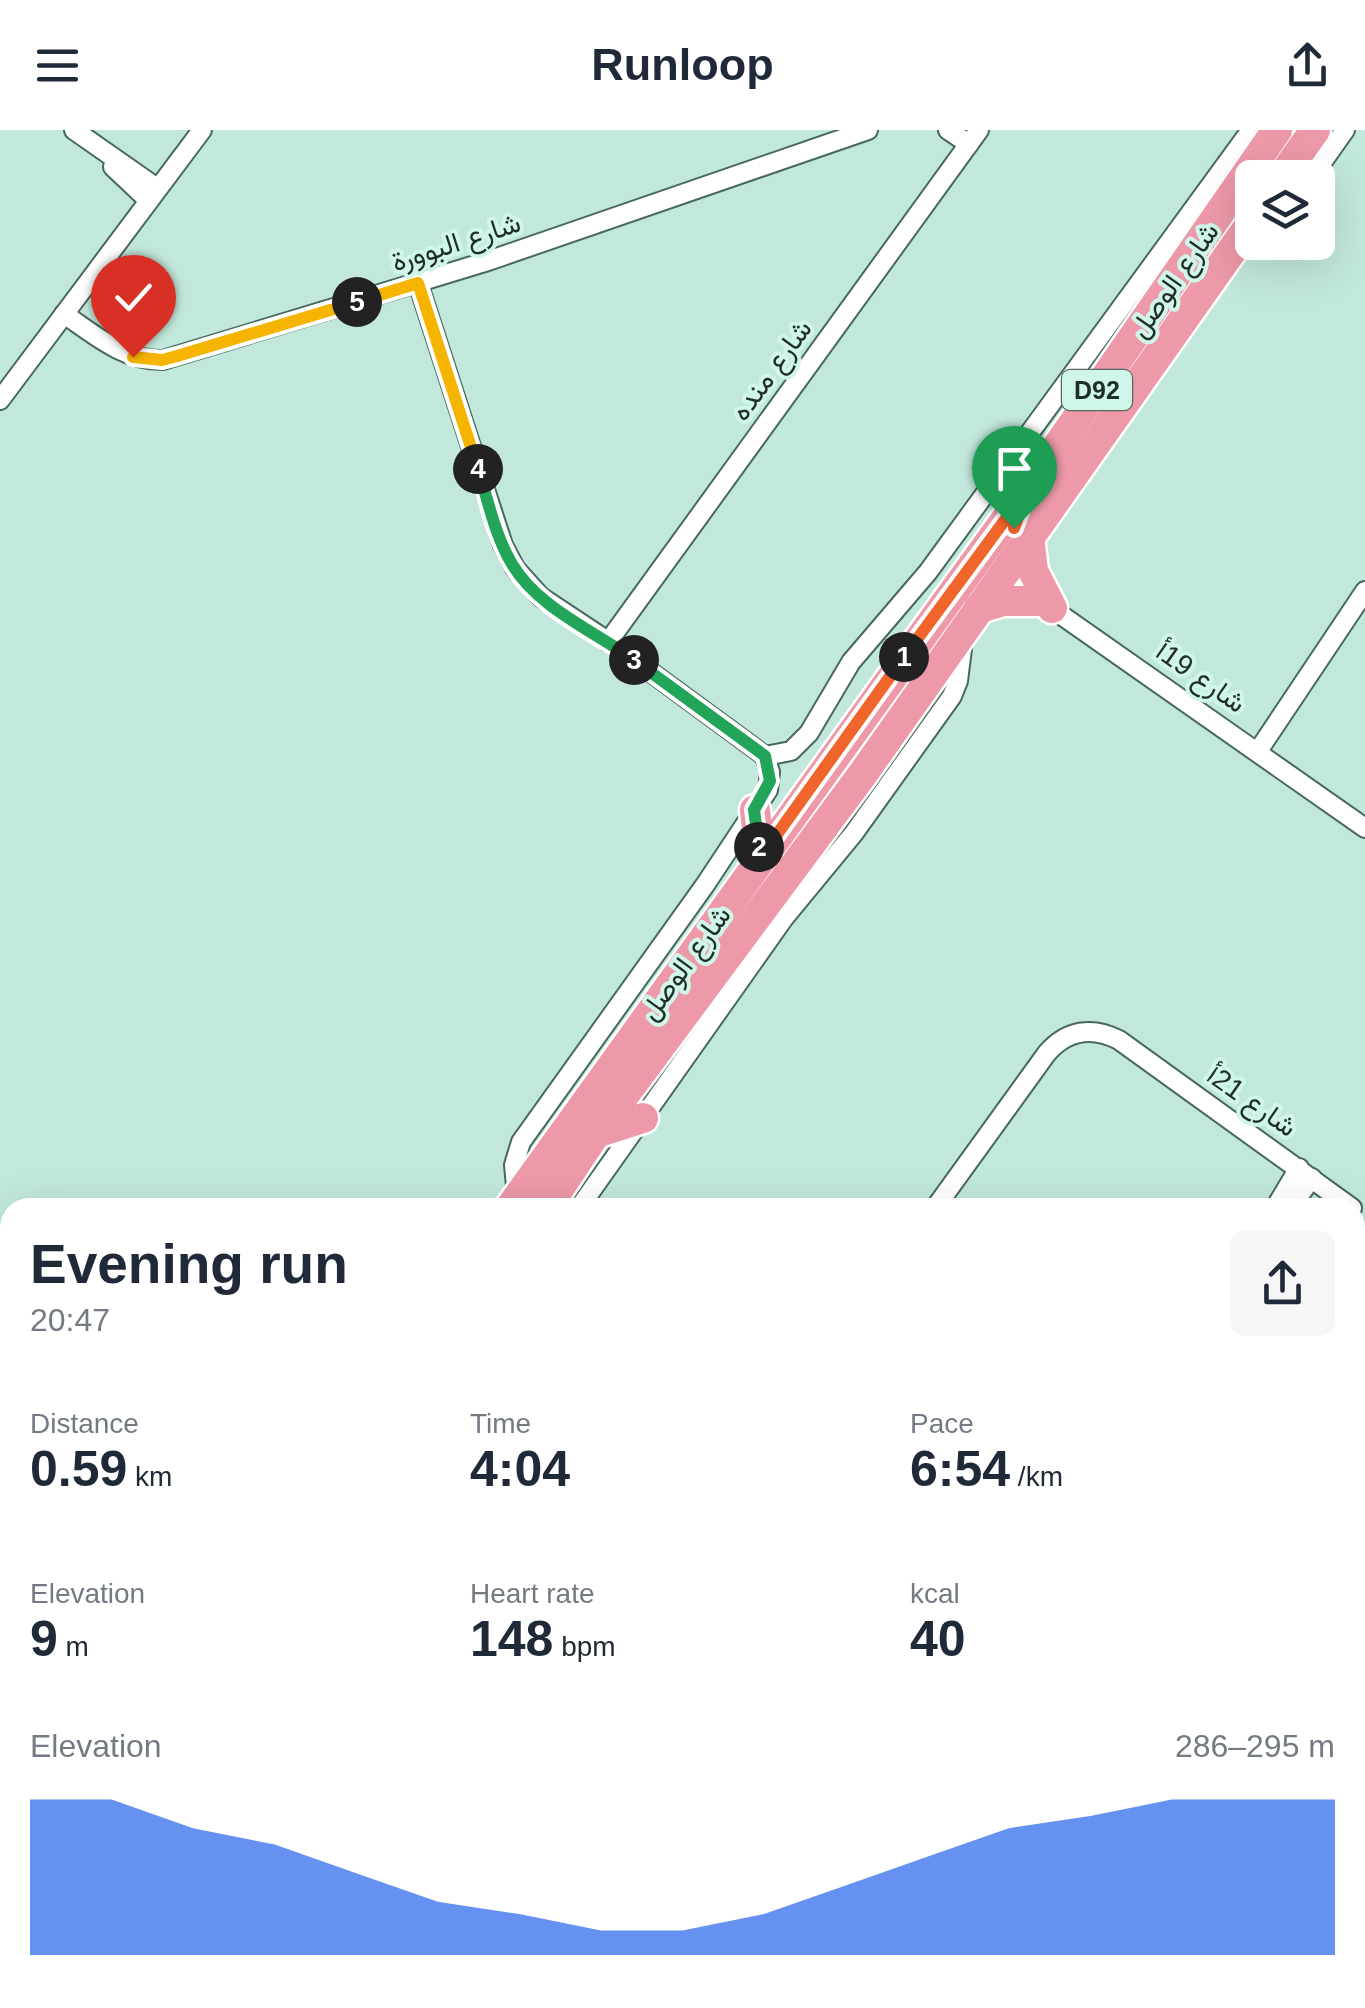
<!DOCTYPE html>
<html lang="en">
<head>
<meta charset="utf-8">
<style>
  :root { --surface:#fff; --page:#f6f6f7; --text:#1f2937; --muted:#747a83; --accent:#2563eb }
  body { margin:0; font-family:Arial,Vazirmatn,sans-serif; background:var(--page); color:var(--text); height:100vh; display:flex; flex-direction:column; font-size:38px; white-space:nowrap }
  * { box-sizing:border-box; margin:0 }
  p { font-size:32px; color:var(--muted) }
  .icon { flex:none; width:55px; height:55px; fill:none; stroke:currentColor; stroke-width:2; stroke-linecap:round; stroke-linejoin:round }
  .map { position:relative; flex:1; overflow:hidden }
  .details { position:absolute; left:0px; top:1068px; width:1365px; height:812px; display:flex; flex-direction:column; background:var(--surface); border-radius:30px 30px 0 0; box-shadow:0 10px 40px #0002 }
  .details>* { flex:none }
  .fabs { position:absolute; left:1235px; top:30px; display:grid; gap:20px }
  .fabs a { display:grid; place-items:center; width:100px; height:100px; border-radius:15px; background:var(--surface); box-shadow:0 10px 40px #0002; font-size:50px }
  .pin { position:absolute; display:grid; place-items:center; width:85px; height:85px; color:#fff; margin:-102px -42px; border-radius:50% 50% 50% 0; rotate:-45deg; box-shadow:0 0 10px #0007 }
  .pin .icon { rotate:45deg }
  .km { position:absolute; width:50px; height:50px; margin:-25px; border-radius:50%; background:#222; color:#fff; font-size:28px; line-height:50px; text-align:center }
  .round { display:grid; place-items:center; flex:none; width:105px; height:105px; border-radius:15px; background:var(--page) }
  .summary { display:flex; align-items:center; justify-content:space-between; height:170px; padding:0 30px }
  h1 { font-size:55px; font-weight:700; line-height:75px }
  .stats { display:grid; grid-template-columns:repeat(3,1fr); gap:15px; height:170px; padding:10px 30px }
  .stats div { display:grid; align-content:center }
  .stats b { font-size:50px; font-weight:700 }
  .stats small { font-size:28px; font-weight:400 }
  .stats p { font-size:28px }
  .chart { height:280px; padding:20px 30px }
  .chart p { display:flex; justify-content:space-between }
  .chart svg { width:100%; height:180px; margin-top:10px; fill:var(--accent); opacity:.7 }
  header { display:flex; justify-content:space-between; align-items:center; height:130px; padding:0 30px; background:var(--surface); font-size:45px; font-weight:700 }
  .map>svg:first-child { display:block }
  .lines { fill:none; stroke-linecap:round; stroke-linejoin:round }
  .minor-casing { stroke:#47695e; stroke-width:22 }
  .primary-casing { stroke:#fff; stroke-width:35 }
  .minor { stroke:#fff; stroke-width:18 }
  .primary { stroke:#ed99a9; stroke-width:30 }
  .split-1-casing { stroke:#fff; stroke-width:20 }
  .split-2-casing { stroke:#fff; stroke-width:20 }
  .split-3-casing { stroke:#fff; stroke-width:20 }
  .split-4-casing { stroke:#fff; stroke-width:20 }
  .split-5-casing { stroke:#fff; stroke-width:20 }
  .split-6-casing { stroke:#fff; stroke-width:20 }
  .split-1 { stroke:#f0652b; stroke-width:12 }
  .split-2 { stroke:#f0652b; stroke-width:12 }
  .split-3 { stroke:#22a559; stroke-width:12 }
  .split-4 { stroke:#22a559; stroke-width:12 }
  .split-5 { stroke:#f5b400; stroke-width:12 }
  .split-6 { stroke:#f5b400; stroke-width:12 }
  .labels { text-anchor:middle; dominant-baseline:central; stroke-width:8; stroke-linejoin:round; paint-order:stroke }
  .shield { fill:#cff6e8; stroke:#546a62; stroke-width:2.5 }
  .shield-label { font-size:25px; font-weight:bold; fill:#1f2e29 }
  .street-label { font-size:28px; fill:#1f2e29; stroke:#cff6e8 }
</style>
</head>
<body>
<header><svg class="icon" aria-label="menu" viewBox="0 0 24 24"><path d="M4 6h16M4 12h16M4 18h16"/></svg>Runloop<svg class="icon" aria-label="share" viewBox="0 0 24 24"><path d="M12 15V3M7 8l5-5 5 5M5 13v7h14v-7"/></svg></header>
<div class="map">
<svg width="1365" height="1878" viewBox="0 0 1365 1878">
  <rect width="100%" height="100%" fill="#c2e8db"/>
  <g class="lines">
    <g class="minor-casing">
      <g id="minor">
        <polyline points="74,0 157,58"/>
        <polyline points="948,0 969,14"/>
        <polyline points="113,37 148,70"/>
        <polyline points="1311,48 1345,0"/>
        <polyline points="418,153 503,415 515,438 541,467 618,518 765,626"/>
        <path d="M64,184C95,205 124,231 163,230L485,132L868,0"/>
        <polyline points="0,270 202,0"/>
        <polyline points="1044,473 1365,698"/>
        <polyline points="608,512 979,0"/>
        <polyline points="1258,621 1365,461"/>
        <polyline points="765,626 791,621 809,603 851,532 928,442 1251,0"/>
        <polyline points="517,1067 514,1035 521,1012 705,755 768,660 770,642 765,626"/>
        <polyline points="579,1078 784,788 854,703 952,566 958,551 963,511"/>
        <path d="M935,1078L1047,923C1067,900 1092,896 1119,910L1352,1078"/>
        <polyline points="1275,1078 1299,1038"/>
        <polyline points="1290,1078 1312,1048"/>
        <polyline points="1355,1492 1365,1478"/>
        <polyline points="1355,1679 1365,1686"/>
        <polyline points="685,1870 696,1878"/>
        <polyline points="975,1870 991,1878"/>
        <polyline points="1079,1878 1084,1870"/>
      </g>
    </g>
    <g class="primary-casing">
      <g id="primary">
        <polyline points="1281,48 1315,0"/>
        <polyline points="1029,407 1033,441 1052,478"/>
        <polyline points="979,478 1003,471 1042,471"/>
        <polyline points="755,680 760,728"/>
        <polyline points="596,1003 643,988"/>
        <polyline points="510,1078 1030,356 1277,0"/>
        <polyline points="546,1078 596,1003 862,645 1252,92"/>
        <polyline points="0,1425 10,1434"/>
        <polyline points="0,1470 10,1479"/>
        <polyline points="501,1870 512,1878"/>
        <polyline points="582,1870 593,1878"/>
      </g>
    </g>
    <use href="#minor" class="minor"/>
    <use href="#primary" class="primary"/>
  </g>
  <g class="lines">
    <g class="split-1-casing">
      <polyline id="split-1" points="904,527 1030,356 1014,398"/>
    </g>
    <g class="split-2-casing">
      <polyline id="split-2" points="759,717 760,728 904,527"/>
    </g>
    <g class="split-3-casing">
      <polyline id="split-3" points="634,530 765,626 770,651 754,680 759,717"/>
    </g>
    <g class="split-4-casing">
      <path id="split-4" d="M478,339C488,370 495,406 512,434C538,478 594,501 634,530"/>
    </g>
    <g class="split-5-casing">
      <polyline id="split-5" points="357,172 418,153 478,339"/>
    </g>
    <g class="split-6-casing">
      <polyline id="split-6" points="133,227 162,230 177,226 357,172"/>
    </g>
    <use href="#split-1" class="split-1"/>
    <use href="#split-2" class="split-2"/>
    <use href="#split-3" class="split-3"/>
    <use href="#split-4" class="split-4"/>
    <use href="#split-5" class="split-5"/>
    <use href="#split-6" class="split-6"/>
  </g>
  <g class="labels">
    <rect class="shield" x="1062" y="240" width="70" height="40" rx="8"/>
    <g class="shield-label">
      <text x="1097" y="260">D92</text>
    </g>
    <g class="street-label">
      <text transform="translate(456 112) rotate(-18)">شارع البوورة</text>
      <text transform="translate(1174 150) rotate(-55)">شارع الوصل</text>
      <text transform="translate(771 240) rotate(-54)">شارع منده</text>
      <text transform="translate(1201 547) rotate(35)">شارع 19أ</text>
      <text transform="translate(685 833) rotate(-54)">شارع الوصل</text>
      <text transform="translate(1252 971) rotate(35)">شارع 21أ</text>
    </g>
  </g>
</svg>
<div class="fabs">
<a><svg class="icon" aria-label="layers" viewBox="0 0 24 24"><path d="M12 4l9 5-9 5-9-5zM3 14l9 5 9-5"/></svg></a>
</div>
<div class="pin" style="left:1014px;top:398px;background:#1e9e55"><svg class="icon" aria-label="arrive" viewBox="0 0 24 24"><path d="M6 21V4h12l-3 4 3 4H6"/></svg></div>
<div class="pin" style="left:133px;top:227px;background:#d93025"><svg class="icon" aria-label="check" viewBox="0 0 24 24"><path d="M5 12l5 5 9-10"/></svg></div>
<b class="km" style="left:904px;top:527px">1</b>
<b class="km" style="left:759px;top:717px">2</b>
<b class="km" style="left:634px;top:530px">3</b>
<b class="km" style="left:478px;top:339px">4</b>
<b class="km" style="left:357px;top:172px">5</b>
<section class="details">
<div class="summary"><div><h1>Evening run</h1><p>20:47</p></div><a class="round"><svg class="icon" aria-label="share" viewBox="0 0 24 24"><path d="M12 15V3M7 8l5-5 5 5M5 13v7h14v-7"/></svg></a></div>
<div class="stats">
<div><p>Distance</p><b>0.59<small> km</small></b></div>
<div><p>Time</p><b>4:04</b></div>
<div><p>Pace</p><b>6:54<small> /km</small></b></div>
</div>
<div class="stats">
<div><p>Elevation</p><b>9<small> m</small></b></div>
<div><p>Heart rate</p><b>148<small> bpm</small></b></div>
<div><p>kcal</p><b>40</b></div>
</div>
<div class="chart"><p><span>Elevation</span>286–295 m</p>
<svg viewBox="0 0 160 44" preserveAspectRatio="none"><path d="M0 44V6L10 6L20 13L30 17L40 24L50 31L60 34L70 38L80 38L90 34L100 27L110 20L120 13L130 10L140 6L150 6L160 6V44z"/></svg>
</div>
</section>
</div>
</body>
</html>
